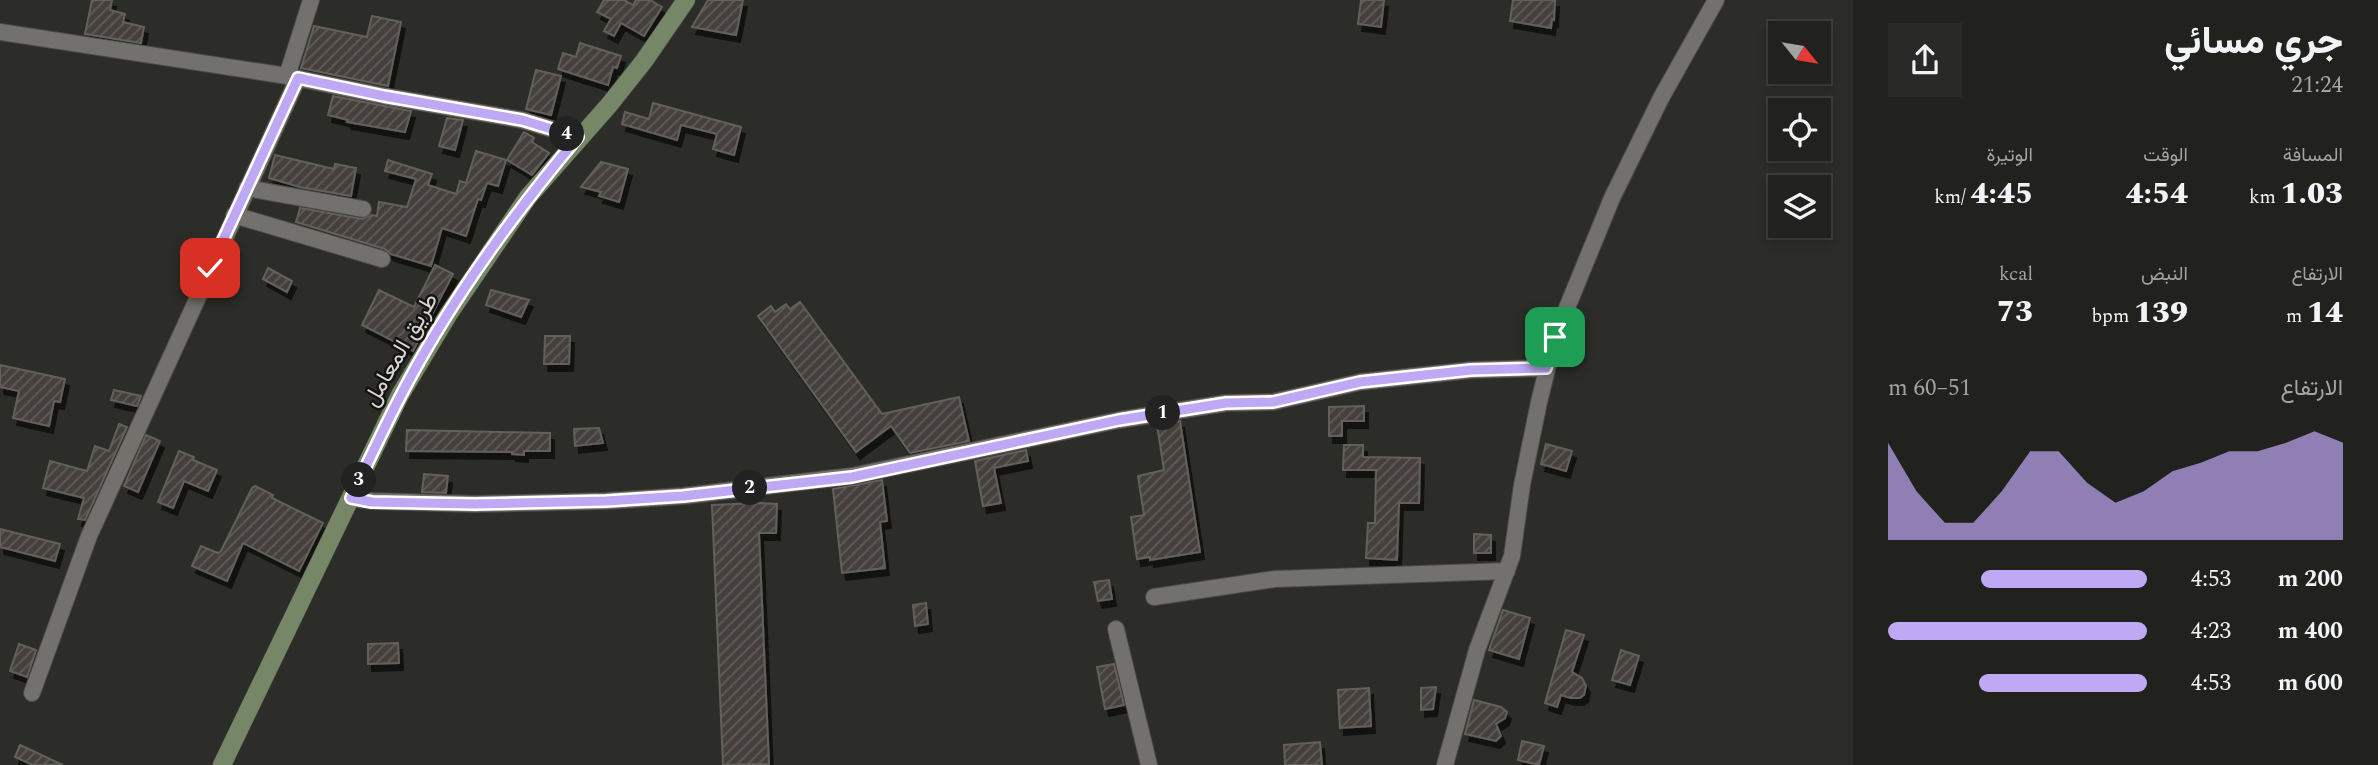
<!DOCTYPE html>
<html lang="ar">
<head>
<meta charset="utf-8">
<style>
  :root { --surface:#21211e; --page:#292927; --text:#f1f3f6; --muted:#a2a3a4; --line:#3e3e3c; --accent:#bfa8f4 }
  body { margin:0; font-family:Spectral,Vazirmatn,serif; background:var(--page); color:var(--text); direction:rtl; height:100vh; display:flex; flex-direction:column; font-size:26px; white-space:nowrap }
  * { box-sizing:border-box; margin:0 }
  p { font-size:23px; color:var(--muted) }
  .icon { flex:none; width:38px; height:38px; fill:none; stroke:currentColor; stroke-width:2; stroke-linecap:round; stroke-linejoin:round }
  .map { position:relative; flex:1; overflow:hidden; direction:ltr }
  .side { display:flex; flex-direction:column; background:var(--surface); width:525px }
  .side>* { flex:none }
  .needle { width:46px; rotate:120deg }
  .fabs { position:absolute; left:1768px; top:21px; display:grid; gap:14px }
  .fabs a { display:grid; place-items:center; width:63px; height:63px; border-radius:0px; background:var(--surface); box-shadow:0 4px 10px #0003,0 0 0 2px var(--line); font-size:35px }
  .pin { position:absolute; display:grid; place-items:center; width:60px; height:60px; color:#fff; margin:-30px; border-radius:14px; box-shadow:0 4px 10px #0006 }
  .km { position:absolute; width:35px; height:35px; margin:-18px; border-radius:50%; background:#222; color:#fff; font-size:19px; line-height:35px; text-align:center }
  .round { display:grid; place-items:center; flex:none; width:74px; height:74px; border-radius:0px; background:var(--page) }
  .headline { display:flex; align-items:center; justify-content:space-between; height:119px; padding:0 35px }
  h1 { font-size:38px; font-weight:800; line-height:52px }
  .figures { display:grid; grid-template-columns:repeat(3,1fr); gap:10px; height:119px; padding:7px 35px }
  .figures div { display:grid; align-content:center }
  .figures b { font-size:30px; font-weight:800 }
  .figures small { font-size:19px; font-weight:400 }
  .figures p { font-size:19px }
  .chart { height:196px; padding:14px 35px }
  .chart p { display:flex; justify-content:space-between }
  .chart svg { width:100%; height:126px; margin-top:7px; fill:var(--accent); opacity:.7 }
  ul { padding:0 35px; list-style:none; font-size:23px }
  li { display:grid; grid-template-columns:112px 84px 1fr; align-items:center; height:52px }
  li i { height:18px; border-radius:9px; background:var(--accent) }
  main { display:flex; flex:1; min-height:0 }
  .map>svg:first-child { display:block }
  .building { fill:url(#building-hatch); stroke:#63605c; stroke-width:2; filter:url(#shadow) }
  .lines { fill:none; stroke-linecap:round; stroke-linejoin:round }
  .minor-casing { stroke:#4b4a48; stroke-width:18 }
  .secondary-casing { stroke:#4b4a48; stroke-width:19 }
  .minor { stroke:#72716d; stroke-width:16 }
  .secondary { stroke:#758767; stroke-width:18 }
  .route-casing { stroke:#fff; stroke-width:14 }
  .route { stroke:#bfa8f4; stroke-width:9 }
  .labels { text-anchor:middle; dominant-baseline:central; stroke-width:5; stroke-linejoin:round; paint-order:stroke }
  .street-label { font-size:23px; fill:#d7d6d4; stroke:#151413 }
</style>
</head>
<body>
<main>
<section class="side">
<div class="headline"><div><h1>جري مسائي</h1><p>21:24</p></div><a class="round"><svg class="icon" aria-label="share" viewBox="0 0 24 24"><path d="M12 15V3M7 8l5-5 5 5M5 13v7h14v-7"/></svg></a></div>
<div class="figures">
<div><p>المسافة</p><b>1.03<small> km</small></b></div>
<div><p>الوقت</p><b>4:54</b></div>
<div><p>الوتيرة</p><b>4:45<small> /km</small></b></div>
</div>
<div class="figures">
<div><p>الارتفاع</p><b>14<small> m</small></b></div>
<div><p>النبض</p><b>139<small> bpm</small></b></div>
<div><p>kcal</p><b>73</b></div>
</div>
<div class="chart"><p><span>الارتفاع</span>51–60 m</p>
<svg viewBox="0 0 160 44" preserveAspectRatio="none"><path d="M0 44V10L10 27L20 38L30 38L40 27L50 13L60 13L70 24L80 31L90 27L100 20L110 17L120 13L130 13L140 10L150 6L160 10V44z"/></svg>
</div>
<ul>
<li><b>200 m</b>4:53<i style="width:64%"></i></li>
<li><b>400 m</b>4:23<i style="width:100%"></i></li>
<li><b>600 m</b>4:53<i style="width:65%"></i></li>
</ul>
</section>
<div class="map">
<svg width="1853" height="765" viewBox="0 0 1853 765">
  <defs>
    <pattern id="building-hatch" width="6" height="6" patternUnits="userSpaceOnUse" patternTransform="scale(1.75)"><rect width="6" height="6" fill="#45413e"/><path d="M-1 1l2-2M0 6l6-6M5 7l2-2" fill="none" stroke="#5f5c59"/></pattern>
    <filter id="shadow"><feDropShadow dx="4" dy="7" stdDeviation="0" flood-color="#0009"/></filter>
  </defs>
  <rect width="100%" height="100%" fill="#2c2c28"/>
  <g class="building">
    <polygon points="92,0 112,0 110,10 125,14 123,22 144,27 141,43 85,34"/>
    <polygon points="604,0 624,0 633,5 636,0 650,0 662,7 644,36 621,23 614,36 604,31 611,19 597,12"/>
    <polygon points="708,0 743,0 736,35 692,27"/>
    <polygon points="1361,0 1384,0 1381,27 1358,24"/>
    <polygon points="1513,0 1555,0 1554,20 1552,19 1551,28 1510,21"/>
    <polygon points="372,16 401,22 388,86 301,68 314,26 367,37"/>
    <polygon points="580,43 621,56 617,68 613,67 608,85 558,69 563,53 576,57"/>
    <polygon points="536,70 561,76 551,115 526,109"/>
    <polygon points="333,96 411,111 405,132 347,122 348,120 328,115"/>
    <polygon points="653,103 741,127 734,155 713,149 717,134 681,125 677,140 622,124 625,112 649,119"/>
    <polygon points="447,118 463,120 455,150 439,146"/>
    <polygon points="524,132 534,138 532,142 549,153 532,175 507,160"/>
    <polygon points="476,151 506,160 498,186 487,183 481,200 478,199 466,236 442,228 431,266 391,254 385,249 296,222 300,208 362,219 372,215 377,216 379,202 407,207 416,179 385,171 388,160 432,174 428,185 456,194 460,181 466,183"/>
    <polygon points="275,155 334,169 335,164 356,168 351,196 300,187 269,178"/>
    <polygon points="601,162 628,169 619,202 599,196 601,192 581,187"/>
    <polygon points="435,265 453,274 413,351 362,325 379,290 414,307"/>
    <polygon points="268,268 292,281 287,292 263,279"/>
    <polygon points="491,290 529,300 521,317 486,305"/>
    <polygon points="800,302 882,414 959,397 969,441 910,453 891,426 856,452 758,316 771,306 775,312 786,304 790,309"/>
    <polygon points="545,336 570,336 569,364 544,364"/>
    <polygon points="0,365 65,379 60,402 54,401 49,426 13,418 19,391 0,387"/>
    <polygon points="114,390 141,396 137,406 111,400"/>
    <polygon points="1364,406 1364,421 1342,421 1342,436 1329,436 1329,407"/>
    <polygon points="1180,421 1200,552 1150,560 1150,557 1137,559 1131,517 1144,515 1138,476 1164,470 1157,425"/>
    <polygon points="119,424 127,427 85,520 78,519 84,498 43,488 50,461 87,471 95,446 109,451"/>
    <polygon points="599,428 603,443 575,446 574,429"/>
    <polygon points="407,430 550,433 550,451 524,451 524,455 512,454 512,452 406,451"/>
    <polygon points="146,435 160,441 138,492 124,486"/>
    <polygon points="1546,444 1572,451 1566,471 1541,464"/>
    <polygon points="1344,445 1363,445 1363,457 1420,458 1419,503 1399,503 1397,560 1366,558 1368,523 1375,523 1376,470 1343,470"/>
    <polygon points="1026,450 1028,461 994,468 1001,503 983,506 975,461"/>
    <polygon points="179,451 194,457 193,460 217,470 208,491 184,481 173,508 158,502"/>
    <polygon points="424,474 448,476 446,493 422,492"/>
    <polygon points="882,480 887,521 880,522 885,568 842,573 833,489"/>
    <polygon points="255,486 273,495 272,498 323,523 299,571 243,543 227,581 192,566 201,546 218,553 221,551 252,488"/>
    <polygon points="758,503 777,504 776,533 759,533 769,764 723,765 712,505"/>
    <polygon points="0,529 60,544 55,561 0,547"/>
    <polygon points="1474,534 1491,535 1491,553 1474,553"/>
    <polygon points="1109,580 1112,599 1098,601 1094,582"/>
    <polygon points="926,603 928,624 915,626 913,605"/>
    <polygon points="1503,610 1530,618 1519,659 1489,650"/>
    <polygon points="1566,630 1584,635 1572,672 1582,678 1586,686 1584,695 1580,698 1571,698 1561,695 1557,707 1545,703"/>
    <polygon points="398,643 399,663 368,664 368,644"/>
    <polygon points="19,644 36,650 27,677 10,671"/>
    <polygon points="1621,650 1639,656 1630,685 1612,680"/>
    <polygon points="1114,664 1124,705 1105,709 1097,667"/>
    <polygon points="1436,687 1433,709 1421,710 1421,688"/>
    <polygon points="1369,688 1371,726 1340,728 1338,690"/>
    <polygon points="1474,700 1501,707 1507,712 1505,718 1496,724 1501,736 1496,741 1465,734"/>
    <polygon points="1522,741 1544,746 1539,765 1518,760"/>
    <polygon points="1320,742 1322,765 1285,765 1284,745"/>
    <polygon points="20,745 63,765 33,765 15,757"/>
  </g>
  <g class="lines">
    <g class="minor-casing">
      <g id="minor">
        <polyline points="0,32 287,76 384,96 522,120 578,137"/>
        <polyline points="287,76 311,0"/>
        <polyline points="247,188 363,209"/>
        <polyline points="234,215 382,259"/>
        <polyline points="351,498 372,501 475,504 606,501 683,496 852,476 1119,420 1226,403 1273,402 1360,382 1471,370 1546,368"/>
        <polyline points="1154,597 1275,579 1507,571"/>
        <polyline points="1116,629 1149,765"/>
        <polyline points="32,693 89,536 298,78"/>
        <polyline points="1445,765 1477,650 1512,556 1522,485 1539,402 1555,337 1612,198 1661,98 1716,0"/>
      </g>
    </g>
    <g class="secondary-casing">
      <polyline id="secondary" points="222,765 400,395 448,315 528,197 609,105 644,61 686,0"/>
    </g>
    <use href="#minor" class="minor"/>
    <use href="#secondary" class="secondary"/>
  </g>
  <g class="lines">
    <g class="route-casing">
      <path id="route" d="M210,268L298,78L384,96L522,120L578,137C511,217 448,304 400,397C383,430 367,464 351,498L372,502L475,504L606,501L683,496L852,477L1119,420L1226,403L1273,402L1360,382L1471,370L1546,368L1555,337"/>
    </g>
    <use href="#route" class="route"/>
  </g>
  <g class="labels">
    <g class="street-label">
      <text transform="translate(401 350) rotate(-60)">طريق المعامل</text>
    </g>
  </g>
</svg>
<div class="fabs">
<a><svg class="needle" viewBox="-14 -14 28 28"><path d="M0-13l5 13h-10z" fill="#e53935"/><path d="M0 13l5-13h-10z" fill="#a2a3a4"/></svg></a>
<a><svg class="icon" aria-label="locate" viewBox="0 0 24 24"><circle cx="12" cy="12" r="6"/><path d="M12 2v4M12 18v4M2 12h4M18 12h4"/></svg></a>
<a><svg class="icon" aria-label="layers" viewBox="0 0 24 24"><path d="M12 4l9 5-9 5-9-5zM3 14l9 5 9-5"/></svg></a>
</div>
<div class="pin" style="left:1555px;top:337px;background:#1e9e55"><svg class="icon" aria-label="arrive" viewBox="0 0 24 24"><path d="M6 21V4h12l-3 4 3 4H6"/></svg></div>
<div class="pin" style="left:210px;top:268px;background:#d93025"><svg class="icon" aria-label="check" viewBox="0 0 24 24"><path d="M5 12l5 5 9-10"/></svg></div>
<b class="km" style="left:1163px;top:413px">1</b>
<b class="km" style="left:750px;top:488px">2</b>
<b class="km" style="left:359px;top:480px">3</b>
<b class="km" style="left:567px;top:134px">4</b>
</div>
</main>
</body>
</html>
